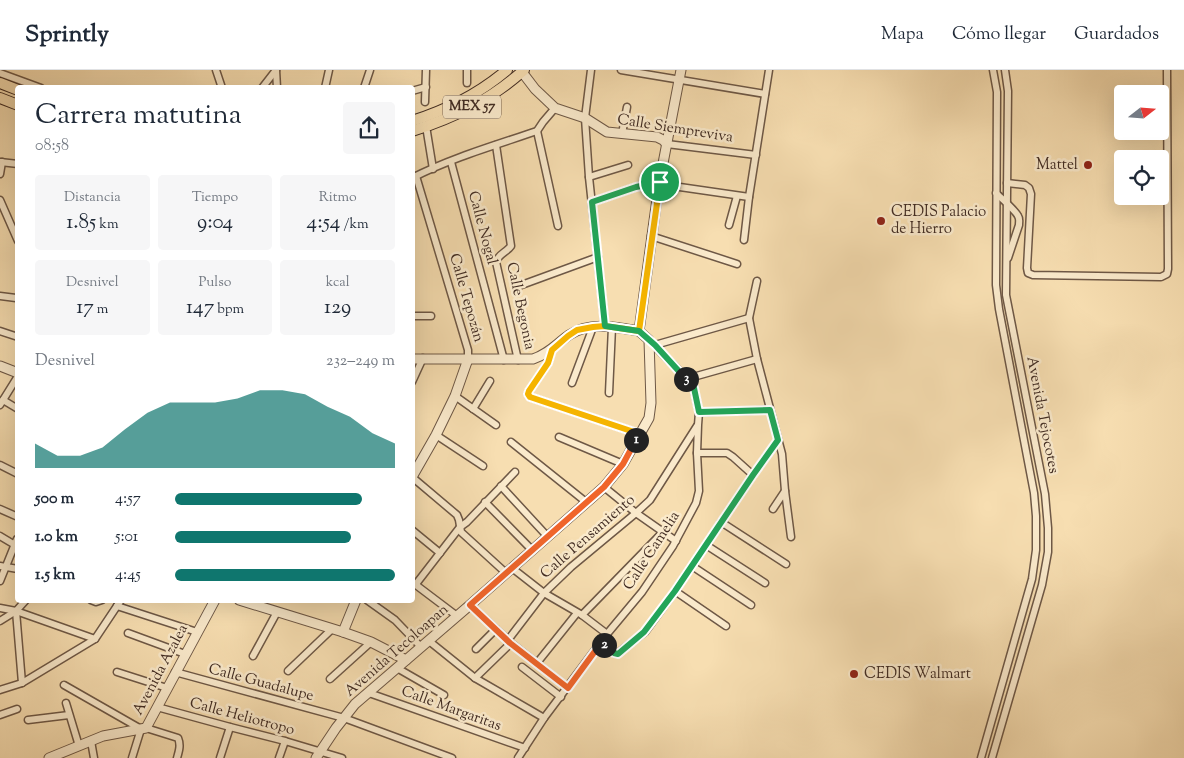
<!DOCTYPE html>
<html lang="es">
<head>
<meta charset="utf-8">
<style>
  :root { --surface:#fff; --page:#f6f6f7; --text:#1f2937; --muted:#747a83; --line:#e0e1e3; --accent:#0f766e }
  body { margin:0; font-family:"Sorts Mill Goudy",serif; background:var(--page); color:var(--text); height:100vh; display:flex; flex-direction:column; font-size:19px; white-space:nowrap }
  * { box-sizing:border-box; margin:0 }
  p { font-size:16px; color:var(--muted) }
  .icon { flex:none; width:28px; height:28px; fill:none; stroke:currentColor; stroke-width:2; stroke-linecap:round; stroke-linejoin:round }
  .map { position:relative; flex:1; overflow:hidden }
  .panel { position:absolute; left:15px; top:15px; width:400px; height:518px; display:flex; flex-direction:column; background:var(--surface); border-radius:5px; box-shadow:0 5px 20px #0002 }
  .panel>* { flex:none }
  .needle { width:32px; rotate:73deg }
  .fabs { position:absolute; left:1114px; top:15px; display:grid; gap:10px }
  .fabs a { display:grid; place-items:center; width:55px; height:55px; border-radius:5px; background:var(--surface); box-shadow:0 5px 20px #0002; font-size:25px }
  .pin { position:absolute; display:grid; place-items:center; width:42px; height:42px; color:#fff; margin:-21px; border:2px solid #fff; border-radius:50%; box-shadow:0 1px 5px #0007 }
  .km { position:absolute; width:25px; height:25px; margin:-12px; border-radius:50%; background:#222; color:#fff; font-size:14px; line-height:25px; text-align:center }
  .round { display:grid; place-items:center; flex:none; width:52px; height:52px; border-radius:5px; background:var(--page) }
  .summary { display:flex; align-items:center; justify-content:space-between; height:85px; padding:0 20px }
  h1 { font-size:28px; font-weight:600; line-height:38px }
  .metrics { display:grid; grid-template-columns:repeat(3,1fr); gap:8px; height:85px; padding:5px 20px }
  .metrics div { display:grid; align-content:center; border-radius:5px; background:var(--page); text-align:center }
  .metrics b { font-size:21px; font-weight:600 }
  .metrics small { font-size:14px; font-weight:400 }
  .metrics p { font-size:14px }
  .chart { height:140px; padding:10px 20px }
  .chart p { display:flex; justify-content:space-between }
  .chart svg { width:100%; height:90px; margin-top:5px; fill:var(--accent); opacity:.7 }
  ul { padding:0 20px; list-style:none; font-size:16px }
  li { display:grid; grid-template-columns:80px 60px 1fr; align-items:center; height:38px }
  li i { height:12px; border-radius:6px; background:var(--accent) }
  header { display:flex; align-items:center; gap:30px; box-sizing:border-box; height:70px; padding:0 25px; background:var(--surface); border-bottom:1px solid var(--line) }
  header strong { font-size:24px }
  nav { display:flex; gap:28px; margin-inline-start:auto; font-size:18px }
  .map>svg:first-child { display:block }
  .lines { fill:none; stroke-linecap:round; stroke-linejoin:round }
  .minor-casing { stroke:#6e5846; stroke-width:9 }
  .tertiary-casing { stroke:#6e5846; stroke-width:11 }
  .primary-casing { stroke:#402b22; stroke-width:12 }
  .minor { stroke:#faeacc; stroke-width:6 }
  .tertiary { stroke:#faeacc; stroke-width:9 }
  .primary { stroke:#f7deb1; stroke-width:10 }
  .split-1-casing { stroke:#fff; stroke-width:10 }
  .split-2-casing { stroke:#fff; stroke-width:10 }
  .split-3-casing { stroke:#fff; stroke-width:10 }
  .split-4-casing { stroke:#fff; stroke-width:10 }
  .split-1 { stroke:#f5b400; stroke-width:6 }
  .split-2 { stroke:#f0652b; stroke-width:6 }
  .split-3 { stroke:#22a559; stroke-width:6 }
  .split-4 { stroke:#22a559; stroke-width:6 }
  .poi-dot { fill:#8f2418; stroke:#faeacc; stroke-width:2 }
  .labels { text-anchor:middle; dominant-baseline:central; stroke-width:5; stroke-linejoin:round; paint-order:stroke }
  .shield { fill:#faeacc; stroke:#786455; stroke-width:1 }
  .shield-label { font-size:14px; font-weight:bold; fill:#402b22 }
  .street-label { font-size:15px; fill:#402b22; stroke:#faeacc }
  .poi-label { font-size:15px; fill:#402b22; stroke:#faeacc; text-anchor:start }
</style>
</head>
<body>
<header>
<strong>Sprintly</strong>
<nav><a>Mapa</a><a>Cómo llegar</a><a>Guardados</a></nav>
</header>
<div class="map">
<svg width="1184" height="688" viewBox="0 0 1184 688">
  <rect width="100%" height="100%" fill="#f7deb1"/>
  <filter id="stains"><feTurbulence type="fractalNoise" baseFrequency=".004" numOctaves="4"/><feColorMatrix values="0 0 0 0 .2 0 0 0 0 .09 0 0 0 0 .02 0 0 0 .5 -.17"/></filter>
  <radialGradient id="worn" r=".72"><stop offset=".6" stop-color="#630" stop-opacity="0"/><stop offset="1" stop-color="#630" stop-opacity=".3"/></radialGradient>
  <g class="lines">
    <g class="minor-casing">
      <g id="minor">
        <polyline points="216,0 222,18"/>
        <polyline points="276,0 277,18"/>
        <polyline points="467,0 467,13"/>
        <polyline points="591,0 585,48 589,107 605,256"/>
        <polyline points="621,0 765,24"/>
        <polyline points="0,3 41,18"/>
        <polyline points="262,18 276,0"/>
        <polyline points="325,18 329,0"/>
        <polyline points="364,18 370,0"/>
        <polyline points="412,21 426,17"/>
        <polyline points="425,32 426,0"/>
        <polyline points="426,56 433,99"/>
        <polyline points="537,61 558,156"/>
        <polyline points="622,64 627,37"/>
        <polyline points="667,74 756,85"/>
        <path d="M496,75L511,176C507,182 498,184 496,192L518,290"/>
        <polyline points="0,92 18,94"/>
        <polyline points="451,92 504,290"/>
        <polyline points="0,104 2,92"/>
        <polyline points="416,106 468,280 468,289"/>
        <polyline points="589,107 628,95"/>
        <path d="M412,108C451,88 496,75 537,61L543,52L555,38"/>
        <polyline points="1007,113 1025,115 1029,118 1031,124 1027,198 1028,203 1033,205 1161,207 1167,204 1168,199 1167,0"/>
        <polyline points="659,114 749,127"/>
        <path d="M996,123C1001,128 1016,141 1018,146C1020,149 1019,151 1019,155L1008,188"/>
        <polyline points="0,130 18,171"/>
        <polyline points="592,132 636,117 660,112"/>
        <polyline points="729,155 737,126"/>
        <polyline points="651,166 737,194"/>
        <polyline points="744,170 749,127 769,0"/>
        <polyline points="757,211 749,248 757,289 782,384 785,421 791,467"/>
        <polyline points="516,217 598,187"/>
        <polyline points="0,226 16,228"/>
        <polyline points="412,246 431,246"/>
        <polyline points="0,261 18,267"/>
        <polyline points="655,275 749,248"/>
        <polyline points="552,280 548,293 529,321 528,324 530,327 640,364"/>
        <polyline points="686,309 757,289"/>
        <polyline points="412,312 423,288"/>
        <polyline points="572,313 593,257"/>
        <polyline points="609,323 612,257"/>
        <polyline points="455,326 496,355"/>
        <polyline points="3,330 18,339"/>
        <polyline points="0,335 18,306"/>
        <polyline points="473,339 490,311"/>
        <polyline points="699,342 770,340"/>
        <polyline points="436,365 483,396"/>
        <polyline points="559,367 623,394"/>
        <polyline points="511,372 586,432"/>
        <polyline points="697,383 727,383 733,387 753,405"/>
        <polyline points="0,395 18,404"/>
        <polyline points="412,407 457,445 459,450 461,462 506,503"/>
        <polyline points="501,416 547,466"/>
        <polyline points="604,417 636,443 676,471"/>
        <polyline points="485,432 532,480"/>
        <polyline points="0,439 18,447"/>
        <polyline points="773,439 785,421"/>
        <polyline points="721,452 786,494"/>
        <polyline points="412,460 440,483"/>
        <polyline points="0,466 15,475"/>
        <polyline points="706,475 765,513"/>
        <polyline points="0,496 18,499"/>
        <polyline points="692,496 751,535"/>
        <polyline points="512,498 544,523 582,545 607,564"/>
        <polyline points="0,511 17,469"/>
        <polyline points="412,512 457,546"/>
        <polyline points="416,514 460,457 467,452 515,402"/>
        <polyline points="675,521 726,556"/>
        <polyline points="91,530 96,532 102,530"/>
        <polyline points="367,530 395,550 421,577"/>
        <polyline points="470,535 511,573 568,618"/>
        <polyline points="117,536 197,562"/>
        <polyline points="0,538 16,541 95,569"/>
        <polyline points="16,541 22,613"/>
        <polyline points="582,545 663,462"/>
        <polyline points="0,551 16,541 26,530"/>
        <polyline points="128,563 185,584"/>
        <polyline points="508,570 544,523 571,497 636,443 650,430 697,356"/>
        <polyline points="429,571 475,608 544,648"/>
        <polyline points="601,573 614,583 618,583 645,562 675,521 753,405 778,370"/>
        <polyline points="476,579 496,559"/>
        <polyline points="253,586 277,542"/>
        <polyline points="537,593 577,543"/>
        <polyline points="522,597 561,627"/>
        <polyline points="397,598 444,625"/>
        <polyline points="288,601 332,559"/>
        <polyline points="117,602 167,618"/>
        <polyline points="175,602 344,648 452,688"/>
        <polyline points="475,608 511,573"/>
        <polyline points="330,609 371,572"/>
        <polyline points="64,615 141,659 132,688"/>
        <polyline points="0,620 22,613 95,569 121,530"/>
        <polyline points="369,623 525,678"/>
        <polyline points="66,633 79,676"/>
        <polyline points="157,637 230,657 285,671 342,688"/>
        <polyline points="0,645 17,639"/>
        <polyline points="28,650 69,645"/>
        <path d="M146,658L178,668C181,675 179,681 177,688"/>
        <polyline points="91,671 94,688"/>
        <polyline points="220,688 230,657"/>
        <polyline points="279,688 285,671"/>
        <polyline points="518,688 544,648 607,564 642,522 673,476 696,433 699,421 697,383 698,355 699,342 694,319 693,315 649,270"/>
        <polyline points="981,688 1032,509 1036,480 1036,446 1034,423 999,239 996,215 997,22 993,0"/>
        <polyline points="992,688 1042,515 1048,482 1048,458 1045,424 1006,225 1008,21 1005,0"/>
      </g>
    </g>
    <g class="tertiary-casing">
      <g id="tertiary">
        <polyline points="522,2 535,19 555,38 585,48 607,62 657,67 663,70 667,74"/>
        <polyline points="639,261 659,114 681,0"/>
        <path d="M412,289H533C550,283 556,274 569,265C590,251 616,257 639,261"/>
        <polyline points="0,296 18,303"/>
        <polyline points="412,407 436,365 455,326 468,289"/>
        <polyline points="239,530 343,562 371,572 406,590"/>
        <polyline points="343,562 356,530"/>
        <polyline points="49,688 103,666 146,658 215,530"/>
        <polyline points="316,688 336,658 355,634 470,535 604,417 623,394 649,348 651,333 649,270 639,261"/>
      </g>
    </g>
    <g class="primary-casing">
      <g id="primary">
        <polyline points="0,13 18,20"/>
        <polyline points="0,28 18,35"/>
        <path d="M412,51C447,40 480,23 507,0"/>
        <path d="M412,61C456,47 490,30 524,0"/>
      </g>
    </g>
    <use href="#minor" class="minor"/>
    <use href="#tertiary" class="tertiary"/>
    <use href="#primary" class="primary"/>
  </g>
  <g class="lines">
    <g class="split-1-casing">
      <polyline id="split-1" points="636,370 640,364 530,327 528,324 529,321 548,293 552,280 568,266 577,260 593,257 605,256 639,261 660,112"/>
    </g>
    <g class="split-2-casing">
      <polyline id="split-2" points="604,575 601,573 568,618 510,573 470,535 604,417 623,394 636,370"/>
    </g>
    <g class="split-3-casing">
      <polyline id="split-3" points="604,575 614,583 618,584 644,562 675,521 753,405 778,370 770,340 699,342 694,318 693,315 686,309"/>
    </g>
    <g class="split-4-casing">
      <polyline id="split-4" points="660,112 636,117 592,132 605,256 639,261 655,275 686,309"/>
    </g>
    <use href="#split-1" class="split-1"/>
    <use href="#split-2" class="split-2"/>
    <use href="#split-3" class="split-3"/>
    <use href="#split-4" class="split-4"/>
  </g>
  <g class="poi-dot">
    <circle cx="1088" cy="95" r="5"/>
    <circle cx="881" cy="151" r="5"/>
    <circle cx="854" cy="604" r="5"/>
  </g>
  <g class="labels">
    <rect class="shield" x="443" y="25.5" width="58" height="23" rx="4"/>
    <g class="shield-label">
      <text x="472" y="37">MEX 57</text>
    </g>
    <g class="street-label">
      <text transform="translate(675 59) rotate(9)">Calle Siempreviva</text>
      <text transform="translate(482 158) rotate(75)">Calle Nogal</text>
      <text transform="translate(466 228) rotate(74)">Calle Tepozán</text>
      <text transform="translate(520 236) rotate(78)">Calle Begonia</text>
      <text transform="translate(1042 345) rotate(79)">Avenida Tejocotes</text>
      <text transform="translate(588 467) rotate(-41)">Calle Pensamiento</text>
      <text transform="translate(652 481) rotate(-57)">Calle Camelia</text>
      <text transform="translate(397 581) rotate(-41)">Avenida Tecoloapan</text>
      <text transform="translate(161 600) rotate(-62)">Avenida Azalea</text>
      <text transform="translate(261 613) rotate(15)">Calle Guadalupe</text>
      <text transform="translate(451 639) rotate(20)">Calle Margaritas</text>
      <text transform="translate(242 647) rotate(15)">Calle Heliotropo</text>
    </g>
    <g class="poi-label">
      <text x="1078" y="95" text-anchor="end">Mattel</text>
      <text x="891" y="142">CEDIS Palacio<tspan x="891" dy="17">de Hierro</tspan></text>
      <text x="864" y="604">CEDIS Walmart</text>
    </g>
  </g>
  <rect width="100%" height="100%" filter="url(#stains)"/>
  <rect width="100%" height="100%" fill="url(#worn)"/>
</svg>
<div class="fabs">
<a><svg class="needle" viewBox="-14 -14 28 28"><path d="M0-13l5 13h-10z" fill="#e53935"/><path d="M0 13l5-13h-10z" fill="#747a83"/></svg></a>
<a><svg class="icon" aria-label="locate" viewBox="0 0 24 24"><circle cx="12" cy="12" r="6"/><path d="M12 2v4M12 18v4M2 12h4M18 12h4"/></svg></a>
</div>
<div class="pin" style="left:660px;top:112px;background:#1e9e55"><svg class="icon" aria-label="arrive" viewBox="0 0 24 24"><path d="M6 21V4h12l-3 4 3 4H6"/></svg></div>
<b class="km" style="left:636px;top:370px">1</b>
<b class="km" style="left:604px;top:575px">2</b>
<b class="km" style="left:686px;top:309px">3</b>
<section class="panel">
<div class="summary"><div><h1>Carrera matutina</h1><p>08:58</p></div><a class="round"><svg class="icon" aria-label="share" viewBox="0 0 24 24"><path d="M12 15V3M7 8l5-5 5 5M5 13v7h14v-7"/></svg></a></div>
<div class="metrics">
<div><p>Distancia</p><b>1.85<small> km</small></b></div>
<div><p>Tiempo</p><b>9:04</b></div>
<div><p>Ritmo</p><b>4:54<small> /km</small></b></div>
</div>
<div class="metrics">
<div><p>Desnivel</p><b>17<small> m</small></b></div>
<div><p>Pulso</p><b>147<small> bpm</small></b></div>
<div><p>kcal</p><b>129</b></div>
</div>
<div class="chart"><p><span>Desnivel</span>232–249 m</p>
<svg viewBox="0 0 160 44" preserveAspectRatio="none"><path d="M0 44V32L10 38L20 38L30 34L40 25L50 17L60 12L70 12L80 12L90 10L100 6L110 6L120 8L130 14L140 19L150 27L160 32V44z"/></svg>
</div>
<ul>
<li><b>500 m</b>4:57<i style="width:85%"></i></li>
<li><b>1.0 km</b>5:01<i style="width:80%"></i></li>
<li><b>1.5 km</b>4:45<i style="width:100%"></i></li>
</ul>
</section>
</div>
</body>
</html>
